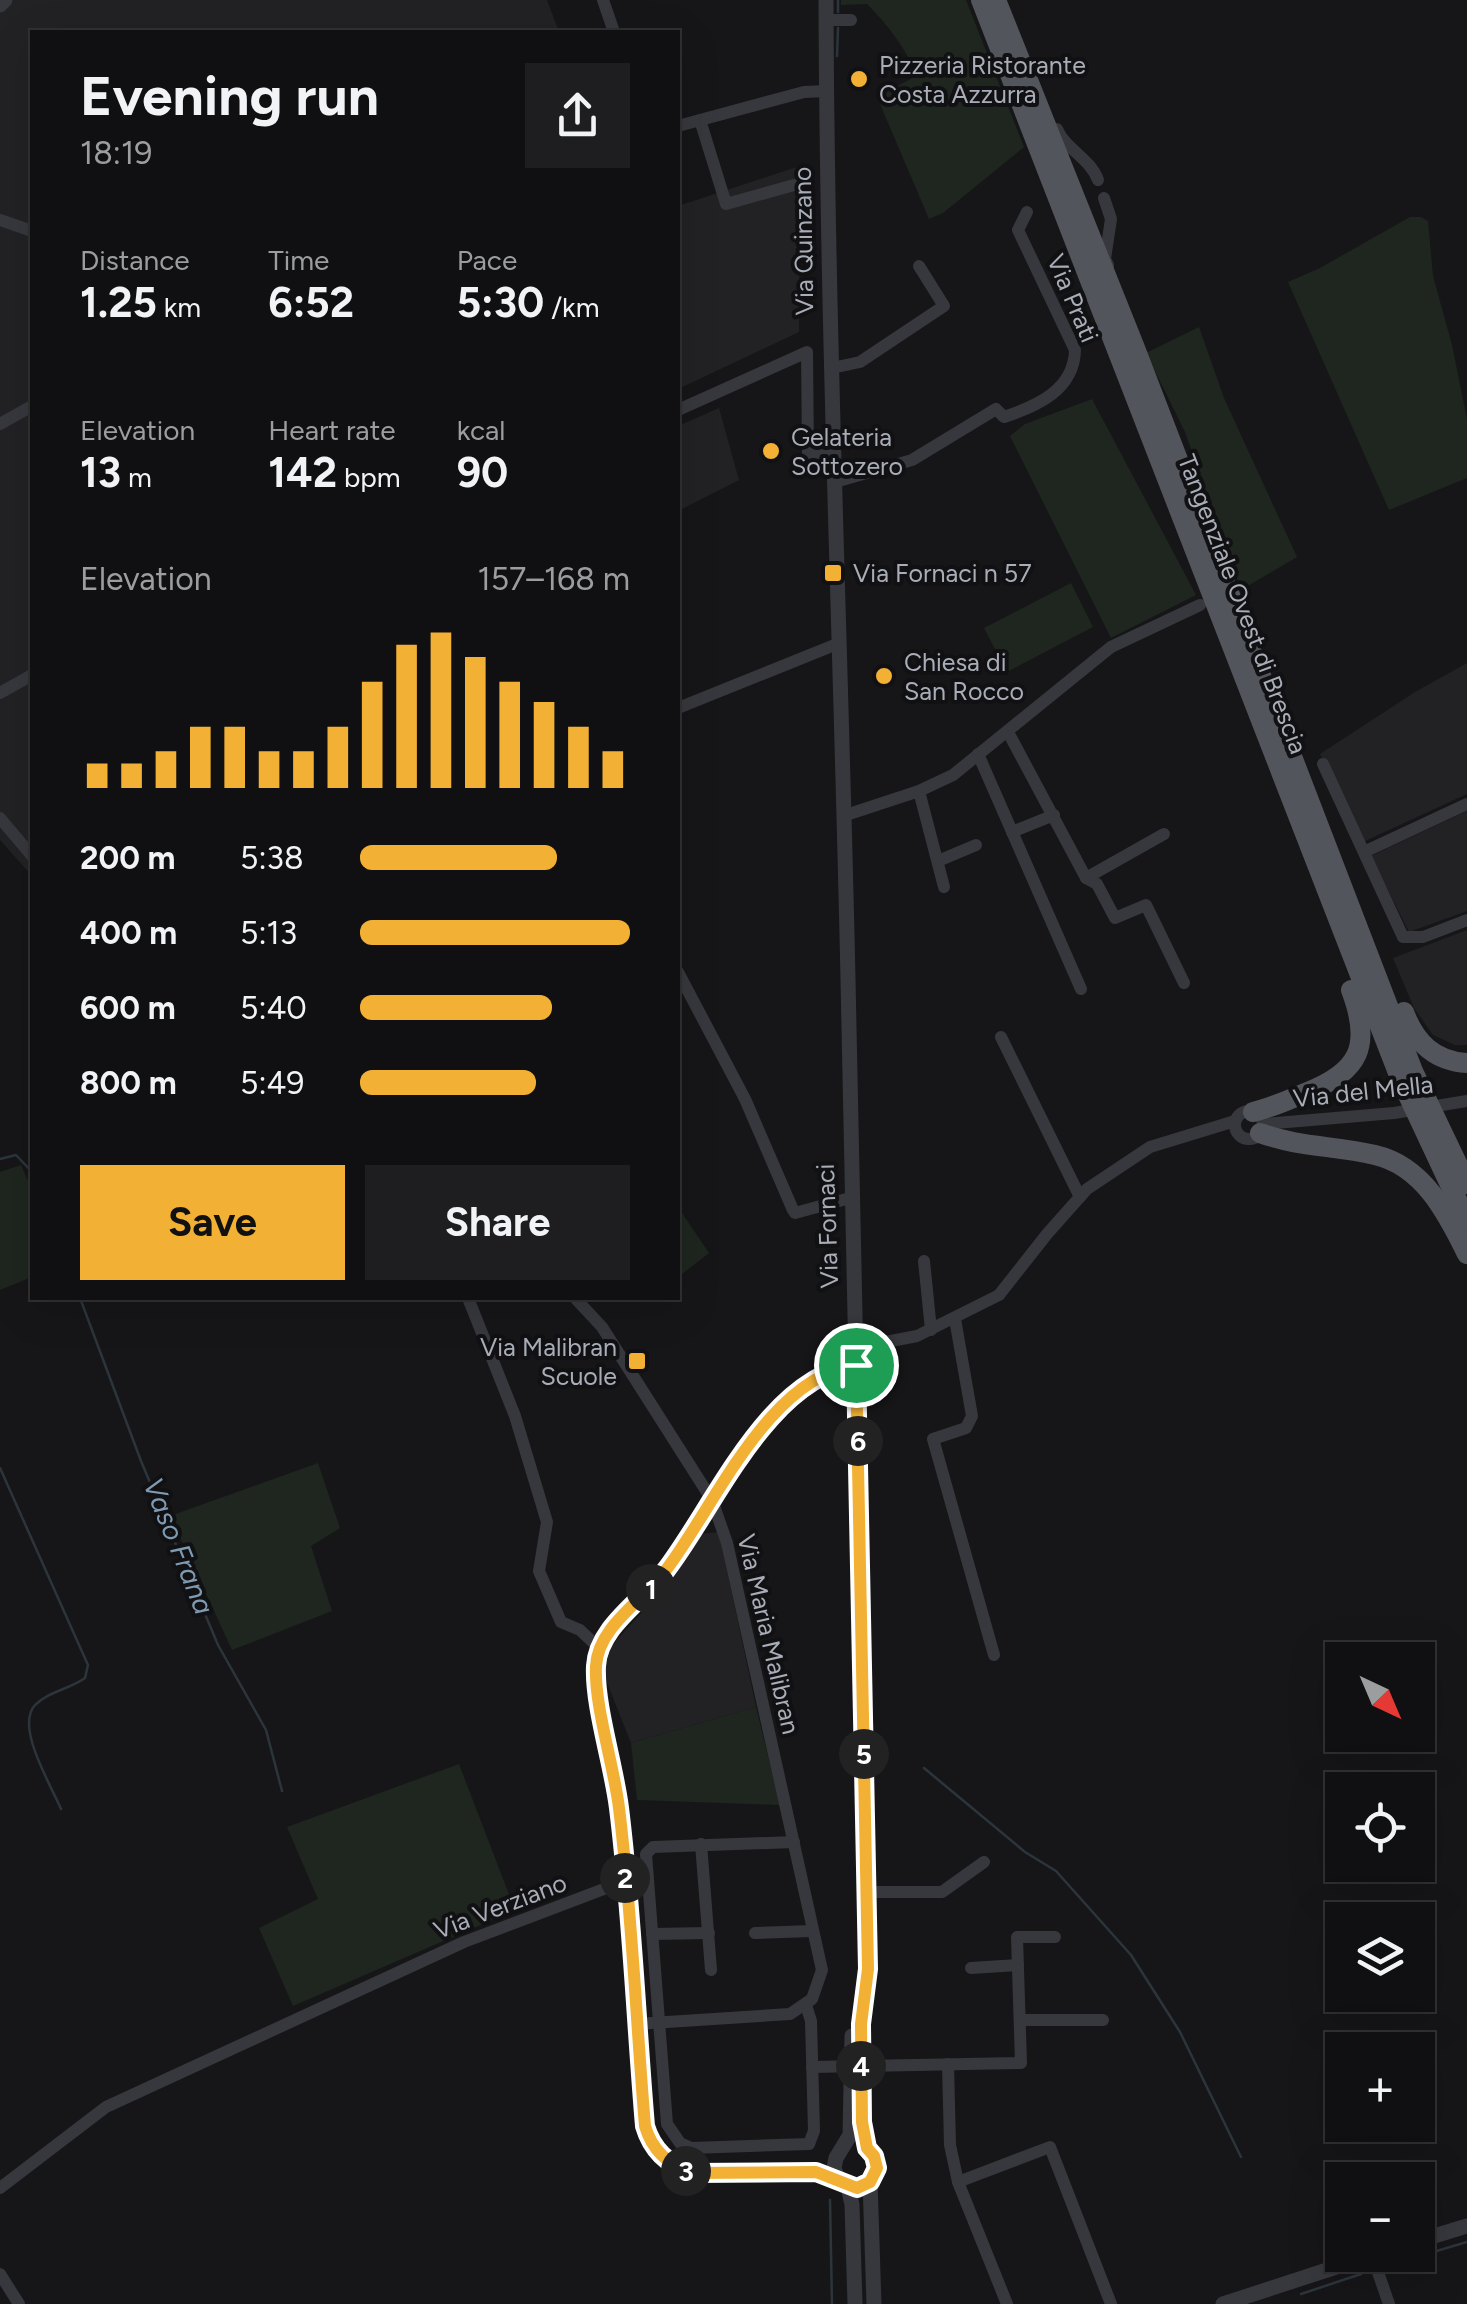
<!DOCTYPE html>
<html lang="en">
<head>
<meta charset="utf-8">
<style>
  :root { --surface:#101012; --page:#1e1e20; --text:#f1f3f6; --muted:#9c9d9f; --line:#303032; --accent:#f2b134 }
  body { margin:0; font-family:Figtree,sans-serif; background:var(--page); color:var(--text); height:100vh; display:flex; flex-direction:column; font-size:38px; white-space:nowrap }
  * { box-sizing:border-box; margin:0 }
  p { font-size:32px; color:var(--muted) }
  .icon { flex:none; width:55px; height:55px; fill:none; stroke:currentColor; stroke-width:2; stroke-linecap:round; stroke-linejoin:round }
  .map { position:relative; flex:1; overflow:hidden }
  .details { position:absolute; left:30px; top:30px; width:650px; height:1270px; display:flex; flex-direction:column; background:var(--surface); border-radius:0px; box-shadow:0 10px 40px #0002,0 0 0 2px var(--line) }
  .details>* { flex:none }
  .needle { width:65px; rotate:136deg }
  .controls { position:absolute; left:1325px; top:1642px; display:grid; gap:20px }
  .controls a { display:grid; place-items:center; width:110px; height:110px; border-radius:0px; background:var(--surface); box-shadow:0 10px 40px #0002,0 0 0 2px var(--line); font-size:50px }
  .pin { position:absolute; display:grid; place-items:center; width:85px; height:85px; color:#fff; margin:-42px; border:5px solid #fff; border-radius:50%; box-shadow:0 2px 10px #0007 }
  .km { position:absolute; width:50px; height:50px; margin:-25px; border-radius:50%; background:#222; color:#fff; font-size:28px; line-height:50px; text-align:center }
  .round { display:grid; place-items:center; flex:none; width:105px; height:105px; border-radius:0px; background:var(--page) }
  .summary { display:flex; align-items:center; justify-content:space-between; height:170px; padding:0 50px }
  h1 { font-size:55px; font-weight:700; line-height:75px }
  .figures { display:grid; grid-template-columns:repeat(3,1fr); gap:15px; height:170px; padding:10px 50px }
  .figures div { display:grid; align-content:center }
  .figures b { font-size:42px; font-weight:700 }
  .figures small { font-size:28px; font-weight:400 }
  .figures p { font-size:28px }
  .chart { height:280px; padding:20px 50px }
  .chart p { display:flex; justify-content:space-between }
  .chart svg { width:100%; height:180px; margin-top:10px; stroke:var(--accent); stroke-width:6 }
  .cta { display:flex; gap:20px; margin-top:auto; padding:20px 50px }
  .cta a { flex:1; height:115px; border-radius:0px; background:var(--accent); color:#111; font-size:40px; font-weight:700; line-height:115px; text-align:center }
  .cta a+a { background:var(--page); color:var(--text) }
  ul { padding:0 50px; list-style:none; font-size:32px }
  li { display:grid; grid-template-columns:160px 120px 1fr; align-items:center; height:75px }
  li i { height:25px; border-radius:12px; background:var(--accent) }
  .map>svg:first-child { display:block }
  .built { fill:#222225 }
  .green { fill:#1e261f }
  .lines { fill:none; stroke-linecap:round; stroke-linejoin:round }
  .stream { stroke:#2c353c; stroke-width:2.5 }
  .minor { stroke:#37383d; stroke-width:12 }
  .tertiary { stroke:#37383d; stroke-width:15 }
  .primary { stroke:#53555c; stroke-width:20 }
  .route-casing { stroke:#fff; stroke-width:20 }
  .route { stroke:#f2b134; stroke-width:12 }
  .poi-dot { fill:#f2b134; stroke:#111113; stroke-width:4 }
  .labels { text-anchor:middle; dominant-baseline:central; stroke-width:8; stroke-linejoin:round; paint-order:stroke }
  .poi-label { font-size:25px; fill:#a8adb8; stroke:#111113; text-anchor:start }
  .street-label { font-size:25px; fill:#a8adb8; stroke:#111113 }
  .water-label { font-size:28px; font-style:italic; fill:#7f9bb3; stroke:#111113 }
</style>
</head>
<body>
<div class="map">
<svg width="1467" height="2304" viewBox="0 0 1467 2304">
  <rect width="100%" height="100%" fill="#161618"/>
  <g class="built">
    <polygon points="0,0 547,0 559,32 32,32 32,876 0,840"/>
    <polygon points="800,166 799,332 678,389 678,206"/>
    <polygon points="719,408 739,480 678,511 678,426"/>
    <polygon points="1467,663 1467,794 1363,842 1320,754 1415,692"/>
    <polygon points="1467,811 1467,911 1409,932 1371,856"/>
    <polygon points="1467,930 1467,1045 1455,1045 1433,1035 1414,1008 1393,958"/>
    <polygon points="719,1532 756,1707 631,1743 602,1670 608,1650 676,1574 698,1534"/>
  </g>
  <g class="green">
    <path d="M841,0H966L1024,147L943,213L929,219L877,97L916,76C908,50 886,23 867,4L841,5Z"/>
    <polygon points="1410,217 1421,217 1428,221 1433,276 1452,345 1467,419 1467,478 1389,510 1288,282 1320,268"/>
    <polygon points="1199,327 1224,398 1297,557 1241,590 1185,432 1146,353"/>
    <polygon points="1092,399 1196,595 1111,638 1010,436 1025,424"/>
    <polygon points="1071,583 1093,627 1007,672 984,628"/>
    <polygon points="21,1165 32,1190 32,1277 0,1290 0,1172"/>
    <polygon points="682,1213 709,1253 678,1277 678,1216"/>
    <polygon points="318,1463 340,1528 311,1546 332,1611 232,1650 170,1516"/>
    <polygon points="756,1707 780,1805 637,1800 631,1743"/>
    <polygon points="459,1764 515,1910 293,2006 259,1928 318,1899 287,1827"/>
  </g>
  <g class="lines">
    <g class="stream">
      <polyline points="838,0 838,12"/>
      <polyline points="837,56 838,28"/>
      <polyline points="0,1159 16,1155 32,1172"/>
      <polyline points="80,1298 141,1461 218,1645 266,1730 282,1791"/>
      <path d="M0,1468L88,1665L85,1678C70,1689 49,1691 35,1705C15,1727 51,1785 61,1809"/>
      <polyline points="924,1768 1025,1852 1056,1871 1131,1955 1180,2032 1241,2157"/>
      <polyline points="830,2200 832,2304"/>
      <polyline points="1383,2267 1467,2242"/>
      <polyline points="1301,2294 1361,2274"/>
    </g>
    <g class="minor">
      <polyline points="603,0 614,32"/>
      <polyline points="826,20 851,20"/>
      <polyline points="700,120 726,204 794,185"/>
      <polyline points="678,126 804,92 827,91"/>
      <path d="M1057,129C1066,150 1090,158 1098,180"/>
      <polyline points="1104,198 1111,219 1105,259 1108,265"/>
      <polyline points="0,220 32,231"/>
      <polyline points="832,368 860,362 944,306 919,266"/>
      <polyline points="678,410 807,352 808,456 834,454"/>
      <polyline points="0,424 32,406"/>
      <path d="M835,482L912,460L996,409L1004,417C1037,406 1074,390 1075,350L1018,230L1027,212"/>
      <polyline points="0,693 32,675"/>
      <polyline points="678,708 837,644"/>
      <polyline points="1008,732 1086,878 1097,884 1115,918 1146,905 1184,983"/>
      <polyline points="978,754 1081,989"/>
      <polyline points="1323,764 1403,937 1423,937 1467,920"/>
      <polyline points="919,791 944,887"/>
      <polyline points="843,816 919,791 953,775 1111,647 1200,605"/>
      <polyline points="0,818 32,856"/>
      <polyline points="1012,832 1054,815"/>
      <polyline points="1364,852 1467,804"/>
      <polyline points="938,861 976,845"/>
      <polyline points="1086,878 1164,834"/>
      <polyline points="678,972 745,1099 793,1210 795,1213 850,1198"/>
      <polyline points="1001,1037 1080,1197"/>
      <circle cx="1249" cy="1125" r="14"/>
      <polyline points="1263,1124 1394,1113 1467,1101"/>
      <polyline points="924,1261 931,1330"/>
      <polyline points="468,1298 515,1416 547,1522 539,1571 561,1622 580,1630 599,1648"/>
      <polyline points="575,1298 602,1327 712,1500 727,1543 822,1970 812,1999 790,2014 636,2024"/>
      <polyline points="955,1319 972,1416 966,1428 933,1439 994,1655"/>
      <polyline points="855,1348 917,1336 999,1295 1047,1234 1087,1189 1150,1147 1235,1121"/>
      <polyline points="794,1842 653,1847 646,1854 667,2124 680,2143 691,2148 809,2144 814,2131 811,2021 806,2005"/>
      <polyline points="701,1844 711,1970"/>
      <polyline points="867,1892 942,1892 984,1862"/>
      <polyline points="755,1933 811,1931"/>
      <polyline points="652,1934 709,1933"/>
      <polyline points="971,1968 1018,1965"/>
      <polyline points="1022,2020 1103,2020"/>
      <polyline points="948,2064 950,2145 958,2182 1050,2147 1111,2304"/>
      <polyline points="812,2067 1021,2063 1017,1937 1055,1937"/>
      <path d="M838,2179C799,2161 735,2172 692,2173L676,2168L663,2157L648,2137L645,2126L619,1807L596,1667C602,1624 643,1602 667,1569C715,1504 767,1378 857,1365"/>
      <polyline points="958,2182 1007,2304"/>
      <polyline points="0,2188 106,2107 464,1942 625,1881"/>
      <polyline points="1372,2255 1389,2304"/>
      <polyline points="0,2274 19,2304"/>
    </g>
    <g class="tertiary">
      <path d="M826,0C827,327 841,652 848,979C854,1283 861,1587 867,1892L868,1969L861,2024L862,2123L867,2148L877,2164L870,2181L874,2304"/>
      <polyline points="0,5 5,0"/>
      <polyline points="852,2036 850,2135 836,2158 834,2168 838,2179 848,2186 852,2205 855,2304"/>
      <polyline points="1418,2241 1467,2226"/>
      <polyline points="1223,2304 1373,2255"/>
    </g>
    <g class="primary">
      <polyline points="981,0 1400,1078 1467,1221"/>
      <polyline points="996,0 1135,348 1413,1071 1467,1184"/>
      <path d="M1404,1012C1415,1042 1434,1061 1467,1063"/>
      <path d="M1253,1112C1271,1108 1288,1100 1305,1093C1360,1072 1372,1046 1351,990"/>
      <path d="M1260,1133C1301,1148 1334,1145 1375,1155C1423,1166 1447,1213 1467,1254"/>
    </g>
  </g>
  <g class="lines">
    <g class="route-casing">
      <path id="route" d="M856,1365L868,1969L861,2024L862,2122L867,2148L874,2156L877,2168L870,2182L857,2188L816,2172L692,2173C668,2165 652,2150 645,2126C636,2020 632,1913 619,1808C614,1766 594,1705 596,1666C598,1626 644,1600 666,1570C715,1506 768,1377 856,1365Z"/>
    </g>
    <use href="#route" class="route"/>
  </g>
  <g class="poi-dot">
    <circle cx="859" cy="79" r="10"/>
    <circle cx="771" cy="451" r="10"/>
    <rect x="823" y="563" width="20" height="20" rx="5"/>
    <circle cx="884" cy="676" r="10"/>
    <rect x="627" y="1351" width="20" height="20" rx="5"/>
  </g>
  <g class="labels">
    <g class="poi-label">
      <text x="879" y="65">Pizzeria Ristorante<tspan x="879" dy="29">Costa Azzurra</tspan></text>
      <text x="791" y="437">Gelateria<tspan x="791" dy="29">Sottozero</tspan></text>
      <text x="853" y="573">Via Fornaci n 57</text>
      <text x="904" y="662">Chiesa di<tspan x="904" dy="29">San Rocco</tspan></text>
      <text x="617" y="1347" text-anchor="end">Via Malibran<tspan x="617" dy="29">Scuole</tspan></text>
    </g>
    <g class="street-label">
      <text transform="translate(803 241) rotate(-91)">Via Quinzano</text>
      <text transform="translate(1073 298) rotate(67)">Via Prati</text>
      <text transform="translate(1243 604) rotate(69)">Tangenziale Ovest di Brescia</text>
      <text transform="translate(1363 1091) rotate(-6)">Via del Mella</text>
      <text transform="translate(827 1226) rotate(-92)">Via Fornaci</text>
      <text transform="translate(769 1634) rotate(77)">Via Maria Malibran</text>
      <text transform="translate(500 1906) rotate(-21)">Via Verziano</text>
    </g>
    <g class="water-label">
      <text transform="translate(179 1546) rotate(68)">Vaso Frana</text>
    </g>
  </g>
</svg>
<div class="controls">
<a><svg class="needle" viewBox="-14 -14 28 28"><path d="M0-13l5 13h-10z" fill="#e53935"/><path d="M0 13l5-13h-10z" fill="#9c9d9f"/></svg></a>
<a><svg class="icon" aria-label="locate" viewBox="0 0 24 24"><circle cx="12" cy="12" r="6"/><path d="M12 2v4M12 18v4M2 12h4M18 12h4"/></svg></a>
<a><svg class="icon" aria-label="layers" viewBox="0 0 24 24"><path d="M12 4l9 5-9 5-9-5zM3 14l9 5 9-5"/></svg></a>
<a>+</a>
<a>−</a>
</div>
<div class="pin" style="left:856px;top:1365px;background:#1e9e55"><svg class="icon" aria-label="arrive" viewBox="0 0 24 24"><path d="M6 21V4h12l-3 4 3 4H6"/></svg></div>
<b class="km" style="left:651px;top:1589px">1</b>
<b class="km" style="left:625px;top:1878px">2</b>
<b class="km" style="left:686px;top:2171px">3</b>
<b class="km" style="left:861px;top:2066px">4</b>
<b class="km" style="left:864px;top:1754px">5</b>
<b class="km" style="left:858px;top:1441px">6</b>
<section class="details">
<div class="summary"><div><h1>Evening run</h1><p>18:19</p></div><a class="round"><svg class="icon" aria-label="share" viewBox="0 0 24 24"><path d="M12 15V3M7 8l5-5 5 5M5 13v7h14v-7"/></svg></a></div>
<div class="figures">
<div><p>Distance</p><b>1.25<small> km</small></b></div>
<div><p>Time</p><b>6:52</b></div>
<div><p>Pace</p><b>5:30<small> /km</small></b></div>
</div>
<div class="figures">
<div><p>Elevation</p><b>13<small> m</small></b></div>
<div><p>Heart rate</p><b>142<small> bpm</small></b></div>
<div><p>kcal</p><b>90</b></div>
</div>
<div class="chart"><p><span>Elevation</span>157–168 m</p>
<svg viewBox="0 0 160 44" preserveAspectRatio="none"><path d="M5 44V38M15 44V38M25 44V35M35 44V29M45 44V29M55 44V35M65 44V35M75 44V29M85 44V18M95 44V9M105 44V6M115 44V12M125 44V18M135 44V23M145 44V29M155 44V35"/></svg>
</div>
<ul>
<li><b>200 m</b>5:38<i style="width:73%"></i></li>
<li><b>400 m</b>5:13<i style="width:100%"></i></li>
<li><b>600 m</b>5:40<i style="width:71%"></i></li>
<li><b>800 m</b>5:49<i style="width:65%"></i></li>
</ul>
<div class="cta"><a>Save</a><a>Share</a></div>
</section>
</div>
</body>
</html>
